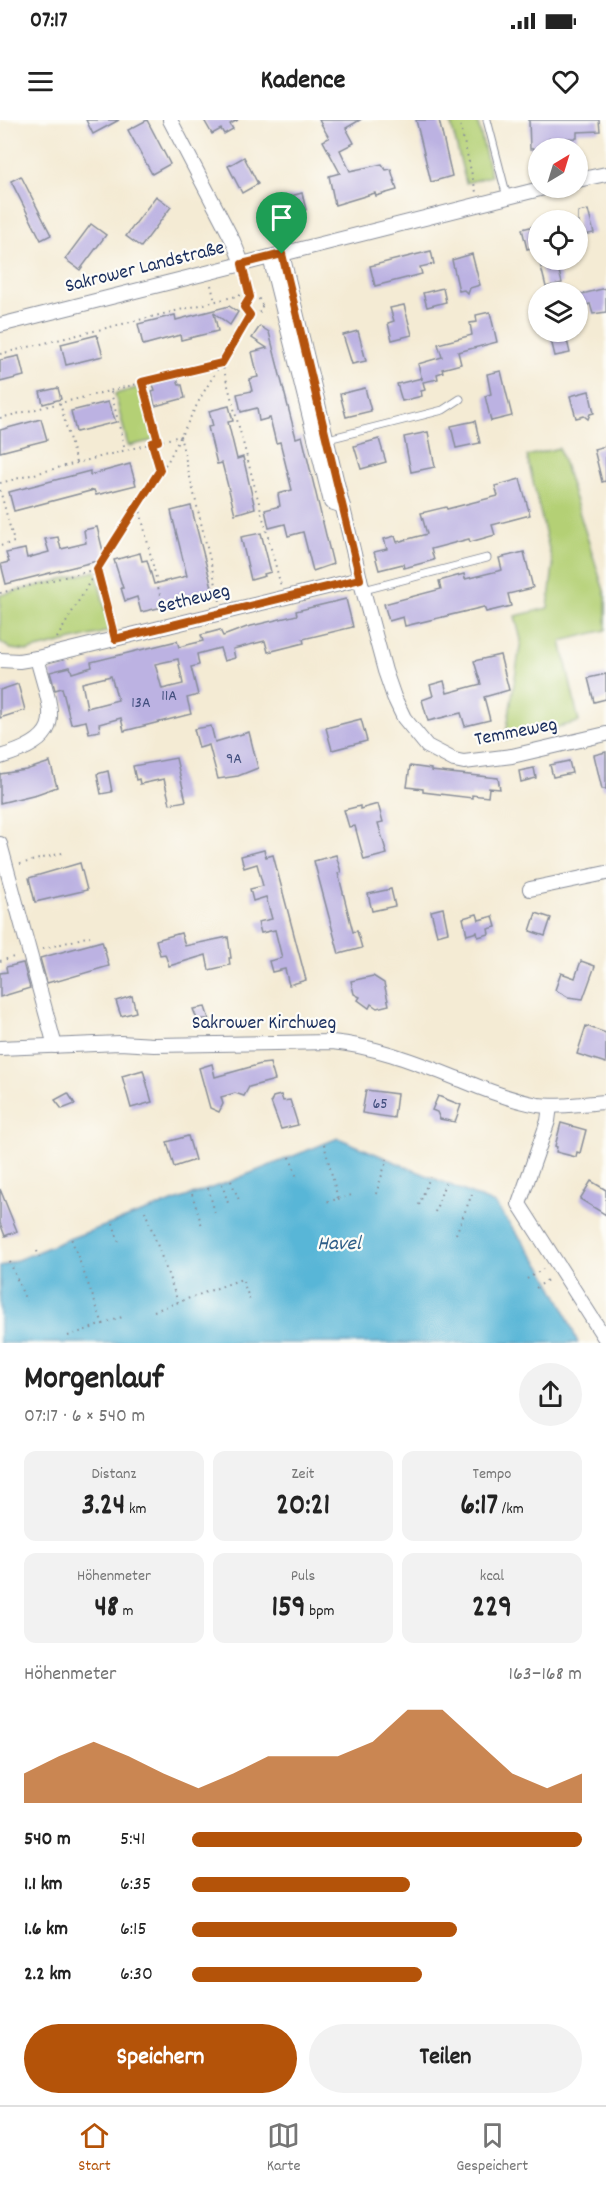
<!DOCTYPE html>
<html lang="de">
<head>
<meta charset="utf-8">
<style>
  :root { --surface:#fff; --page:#f2f2f2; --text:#222; --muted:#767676; --line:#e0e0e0; --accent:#b45309 }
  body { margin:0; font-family:Dekko,sans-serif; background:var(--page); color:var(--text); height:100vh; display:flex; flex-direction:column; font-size:22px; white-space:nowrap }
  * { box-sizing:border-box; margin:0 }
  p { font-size:20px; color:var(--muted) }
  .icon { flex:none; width:33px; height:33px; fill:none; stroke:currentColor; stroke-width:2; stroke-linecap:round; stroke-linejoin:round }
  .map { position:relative; height:1223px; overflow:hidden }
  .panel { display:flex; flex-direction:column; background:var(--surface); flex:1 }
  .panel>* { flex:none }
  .needle { width:39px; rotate:38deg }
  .controls { position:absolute; left:528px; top:18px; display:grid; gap:12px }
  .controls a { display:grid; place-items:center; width:60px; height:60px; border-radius:50%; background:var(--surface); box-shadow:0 2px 4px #0004; font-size:30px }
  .pin { position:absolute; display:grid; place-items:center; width:51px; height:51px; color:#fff; margin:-62px -26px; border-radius:50% 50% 50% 0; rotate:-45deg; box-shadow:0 0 6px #0007 }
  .pin .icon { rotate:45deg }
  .round { display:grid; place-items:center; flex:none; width:63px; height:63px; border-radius:32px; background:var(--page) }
  .headline { display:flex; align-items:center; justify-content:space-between; height:102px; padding:0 24px }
  h1 { font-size:33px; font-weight:700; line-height:45px }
  .figures { display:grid; grid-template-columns:repeat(3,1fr); gap:9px; height:102px; padding:6px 24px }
  .figures div { display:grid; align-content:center; border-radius:12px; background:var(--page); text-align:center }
  .figures b { font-size:30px; font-weight:700 }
  .figures small { font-size:16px; font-weight:400 }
  .figures p { font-size:16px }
  .chart { height:168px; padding:12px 24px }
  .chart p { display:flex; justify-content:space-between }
  .chart svg { width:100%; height:108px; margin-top:6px; fill:var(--accent); opacity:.7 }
  .primary-button { display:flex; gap:12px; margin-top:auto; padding:12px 24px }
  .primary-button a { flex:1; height:69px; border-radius:36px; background:var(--accent); color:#fff; font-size:24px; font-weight:700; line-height:69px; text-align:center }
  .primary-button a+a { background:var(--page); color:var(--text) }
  ul { padding:0 24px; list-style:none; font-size:20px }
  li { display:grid; grid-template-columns:96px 72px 1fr; align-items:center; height:45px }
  li i { height:15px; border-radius:8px; background:var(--accent) }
  .status { display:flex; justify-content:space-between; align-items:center; height:42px; padding:0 30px; background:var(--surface); direction:ltr }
  .status svg { height:16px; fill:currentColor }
  header { display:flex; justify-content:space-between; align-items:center; height:78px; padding:0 24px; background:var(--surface); font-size:27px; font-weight:700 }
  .tabs { display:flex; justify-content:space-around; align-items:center; height:84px; border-top:2px solid var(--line); background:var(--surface); font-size:16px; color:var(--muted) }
  .tabs a { display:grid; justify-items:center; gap:3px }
  .tabs .selected { color:var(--accent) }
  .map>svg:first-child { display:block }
  .green { fill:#b4d075; stroke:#68806a; stroke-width:1.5 }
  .water { fill:#58b6d7; stroke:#3a729a; stroke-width:1.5 }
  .building { fill:#bcb2e2; fill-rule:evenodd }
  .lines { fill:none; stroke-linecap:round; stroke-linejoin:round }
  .service-casing { stroke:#888d99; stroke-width:9 }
  .minor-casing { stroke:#888d99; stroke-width:16 }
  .path { stroke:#888d99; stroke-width:2; stroke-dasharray:1.5 4.5; stroke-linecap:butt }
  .service { stroke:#fff; stroke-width:7 }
  .minor { stroke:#fff; stroke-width:14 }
  .route-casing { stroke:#fff; stroke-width:12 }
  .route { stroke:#b45309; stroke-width:8 }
  .labels { text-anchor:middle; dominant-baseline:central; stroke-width:4.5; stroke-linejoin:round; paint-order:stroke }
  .number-label { font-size:16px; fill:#43507f }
  .street-label { font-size:20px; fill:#1b2f5e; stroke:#fdfcf7 }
  .water-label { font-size:21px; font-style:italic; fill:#305e88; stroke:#fdfcf7 }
</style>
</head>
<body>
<div class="status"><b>07:17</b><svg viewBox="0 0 49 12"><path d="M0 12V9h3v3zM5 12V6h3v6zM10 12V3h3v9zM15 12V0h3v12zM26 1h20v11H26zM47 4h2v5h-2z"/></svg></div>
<header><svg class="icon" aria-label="menu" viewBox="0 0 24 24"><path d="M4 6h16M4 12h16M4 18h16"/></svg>Kadence<svg class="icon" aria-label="heart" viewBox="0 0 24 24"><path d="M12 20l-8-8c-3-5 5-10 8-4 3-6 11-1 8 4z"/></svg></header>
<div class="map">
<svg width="606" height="1223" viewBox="0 0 606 1223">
  <rect width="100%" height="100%" fill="#fdfcf7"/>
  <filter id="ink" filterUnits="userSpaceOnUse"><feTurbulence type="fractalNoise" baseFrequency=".0167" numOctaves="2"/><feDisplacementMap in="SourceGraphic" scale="12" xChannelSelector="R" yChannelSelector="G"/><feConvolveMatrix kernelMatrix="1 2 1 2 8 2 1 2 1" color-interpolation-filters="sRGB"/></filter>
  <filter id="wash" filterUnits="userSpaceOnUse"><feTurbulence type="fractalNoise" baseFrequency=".008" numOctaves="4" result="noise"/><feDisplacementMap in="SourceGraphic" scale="24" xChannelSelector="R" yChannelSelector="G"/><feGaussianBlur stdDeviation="1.35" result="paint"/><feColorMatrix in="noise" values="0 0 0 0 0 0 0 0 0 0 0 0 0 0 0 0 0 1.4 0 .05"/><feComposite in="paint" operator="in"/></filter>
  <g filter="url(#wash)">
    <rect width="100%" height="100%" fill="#f4ebd4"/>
    <g class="green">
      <polygon points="450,0 477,0 491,56 466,63"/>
      <polygon points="140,267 155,320 128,326 115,274"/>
      <polygon points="559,328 606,477 606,510 561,521 579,602 505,620 521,520 515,496 548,488 553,446 527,336"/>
      <polygon points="96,451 110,511 28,531 11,529 0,522 0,475"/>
    </g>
    <polygon class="water" points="338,1018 495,1084 543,1149 562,1184 578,1223 0,1223 0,1147 71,1118 231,1061"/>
    <g id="blocks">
      <g class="building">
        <polygon points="86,0 119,0 93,14"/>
        <polygon points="147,0 170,44 152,54 128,10"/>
        <polygon points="204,0 238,0 230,4 233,9 224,14 221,9 212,14"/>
        <polygon points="319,0 360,0 346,8 354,23 340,30 350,51 382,44 386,50 391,49 397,70 376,76 375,73 335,85 329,56 340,53 323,21 329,18"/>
        <polygon points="416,0 439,0 452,56 431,62"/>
        <polygon points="529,0 599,0 600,11 577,12 577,18 549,19 550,28 530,29"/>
        <polygon points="244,37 258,64 242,73 228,46"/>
        <polygon points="21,56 51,115 41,120 11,61"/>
        <polygon points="302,73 306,90 284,95 280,79"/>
        <polygon points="156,76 171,87 141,127 126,116"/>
        <polygon points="588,90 594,113 578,116 578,92"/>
        <polygon points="91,104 106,115 80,150 65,139"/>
        <polygon points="538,105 538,126 527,129 522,109"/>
        <polygon points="431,131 434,144 420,147 422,154 375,166 370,146"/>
        <polygon points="472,134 480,165 470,168 468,174 464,170 459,171 452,140"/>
        <polygon points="556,140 562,163 546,167 540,143"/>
        <polygon points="443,168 446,182 427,187 423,173"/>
        <polygon points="606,168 606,192 593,194 590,184 578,187 578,175"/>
        <polygon points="404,185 412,215 392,220 388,203 394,201 390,188"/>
        <polygon points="229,186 238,192 230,205 214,193 218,211 181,220 180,215 143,225 138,204 175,195 176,200"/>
        <polygon points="490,192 497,222 458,232 461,244 442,249 443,252 437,254 438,259 423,262 425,270 421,271 422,276 402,281 397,264 422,258 422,260 418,244 442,237 438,224 472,215 470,203 477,202 476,195"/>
        <polygon points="260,206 269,212 296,318 302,316 333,444 313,451 303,412 288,416 285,404 269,408 265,390 280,386 278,374 292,370 280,322 276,323 270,298 259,301 257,288 241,292 237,274 252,271 249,259 258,257 252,232 267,228 252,218"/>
        <polygon points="358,211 366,241 352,244 343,215"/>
        <polygon points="549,212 565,212 570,233 555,236"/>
        <polygon points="97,215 103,236 66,245 61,224"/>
        <polygon points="19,236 24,256 0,262 0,240"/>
        <polygon points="501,251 512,296 491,301 485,276 491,274 487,254"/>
        <polygon points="177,258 179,265 182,265 185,278 155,286 152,272 155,271 153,264"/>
        <polygon points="58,268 61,279 43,284 40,272"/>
        <polygon points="365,268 371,291 346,297 340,274"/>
        <polygon points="589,271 594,293 590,294 588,299 584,296 576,298 570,276"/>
        <polygon points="108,282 116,302 76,312 71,291"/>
        <polygon points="229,286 233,301 228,302 237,339 243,337 255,388 235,394 222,343 217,344 208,307 213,306 209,291"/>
        <polygon points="41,299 47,320 0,332 0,310"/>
        <polygon points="475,301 480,323 456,328 451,306"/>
        <polygon points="428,312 435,347 411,352 404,317"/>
        <polygon points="379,319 386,342 361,349 354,326"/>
        <polygon points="606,326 606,361 602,362 594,329"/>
        <polygon points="130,344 136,365 96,375 94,370 14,391 9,372 90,351 90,355"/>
        <polygon points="520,359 530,395 492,405 495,415 470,422 469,419 431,429 434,440 404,448 403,444 379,450 374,432 387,429 384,419 395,416 397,422 427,414 421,393 446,387 447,389 498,376 495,366"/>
        <polygon points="191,386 214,475 141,492 137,477 125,481 121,468 123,468 114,440 140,433 142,441 147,440 154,464 187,456 171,391"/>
        <polygon points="97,407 105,439 6,464 1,444 9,442 6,433 25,429 27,438 49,432 45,419 58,417 61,429 86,423 84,410"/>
        <polygon points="261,413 271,452 264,454 265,456 251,460 241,417"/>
        <polygon points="524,432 533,468 508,474 511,486 486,492 484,487 405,506 403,497 389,501 384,484 441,469 439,461 464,454 465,459 502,450 499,438"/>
        <path d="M346,479L353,507L303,519L304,523L268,532L265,521L233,529L235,538L224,541L220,528L197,534L199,545L191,547L198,575L187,578L191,594L124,611L121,598L99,604L100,611L89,613L86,601L71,604L62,568L55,570L50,552L70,547L72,553L92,547L91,542L177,521L179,527L203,521L201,515L220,510L223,516L247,507L297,495L296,491ZM178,539L183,564L162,569L155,544ZM111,556L118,580L87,588L82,563Z"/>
        <polygon points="500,535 509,570 484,577 490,600 465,606 461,593 428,601 422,580 433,576 430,565 444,561 447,573 481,564 474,541"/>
        <polygon points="606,554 606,579 594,582 588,558"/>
        <polygon points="18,564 25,590 0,598 0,570"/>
        <polygon points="361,599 367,621 332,630 326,608"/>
        <polygon points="211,606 215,622 249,612 258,648 238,656 218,659 209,625 199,628 194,609"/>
        <polygon points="606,632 606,669 602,669 594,635"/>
        <polygon points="176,638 186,681 170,684 164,659 140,664 139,659 136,660 133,646"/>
        <polygon points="569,641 572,653 553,657 550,645"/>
        <polygon points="50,642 57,667 37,674 0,683 0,654 26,650"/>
        <polygon points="410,646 431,649 431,651 498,658 500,669 489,668 488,677 472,675 472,678 423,672 423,669 407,667"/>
        <polygon points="534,648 536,658 521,662 519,651"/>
        <polygon points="108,651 112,672 101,674 97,654"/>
        <polygon points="378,684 383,702 378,703 387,734 364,740 355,706 349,707 344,690 360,686 360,689"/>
        <polygon points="264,730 266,737 273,735 306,860 289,865 285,849 272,852 269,841 282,838 275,810 261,813 258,802 272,799 266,777 253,781 250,769 263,766 257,744 244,748 241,736"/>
        <polygon points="336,735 341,752 338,753 353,812 357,811 362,828 339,834 314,741"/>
        <polygon points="80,743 87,770 35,782 29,758"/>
        <polygon points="391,769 395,786 372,791 368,774"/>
        <polygon points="443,788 448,812 437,815 431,791"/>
        <polygon points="536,793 551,798 545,816 530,811"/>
        <polygon points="477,794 479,800 493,796 496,807 488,809 489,814 478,817 477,812 467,815 463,798"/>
        <polygon points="181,813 185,826 228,817 231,838 229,838 230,845 209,850 206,835 169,846 165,834 160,835 156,820"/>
        <polygon points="102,821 109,846 58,861 57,860 47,863 40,838"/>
        <polygon points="581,841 595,846 583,879 568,877 555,870 561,853 575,858"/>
        <polygon points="23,843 30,868 0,877 0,853 7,852 6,847"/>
        <polygon points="373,856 384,863 389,885 377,888 371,884 369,888 358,880 360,877 354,874 351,861"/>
        <polygon points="132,876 136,892 121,896 116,881"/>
        <polygon points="205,887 209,899 197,899 193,889"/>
        <polygon points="586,906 606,913 606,943 577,934"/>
        <polygon points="270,943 275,960 249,967 244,976 235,973 221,977 223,984 219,992 210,988 199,948 212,944 215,957 261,944"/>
        <polygon points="143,950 152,982 131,988 122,956"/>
        <polygon points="366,970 397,974 394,998 362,993"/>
        <polygon points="68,973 75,984 62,989 55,980"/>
        <polygon points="281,975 283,981 290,980 298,1005 281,1009 271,982 273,977"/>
        <polygon points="438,976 461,985 455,1002 440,999 437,992 432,990"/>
        <polygon points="561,1003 586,1010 580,1033 577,1032 576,1037 556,1032 557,1027 555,1026"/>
        <polygon points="188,1016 195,1040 174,1047 167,1022"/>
        <polygon points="591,1061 606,1070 606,1095 580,1079"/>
        <polygon points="0,1069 17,1111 5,1116 0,1103"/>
      </g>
    </g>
  </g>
  <g filter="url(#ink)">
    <use href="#blocks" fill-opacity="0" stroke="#888d99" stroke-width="1.5"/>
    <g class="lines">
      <g class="service-casing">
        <g id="service">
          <polyline points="487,0 507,77"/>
          <polyline points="324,320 443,290 460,279"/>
          <polyline points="364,470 487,438"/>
        </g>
      </g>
      <g class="minor-casing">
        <g id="minor">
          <polyline points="170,0 233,121 242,143"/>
          <polyline points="578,60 606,54"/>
          <polyline points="282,134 360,459 385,551 394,577 404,598 427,626 454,640 464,642 512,636 606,614"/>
          <polyline points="270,137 331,382 343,386"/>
          <polyline points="0,205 544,68"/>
          <polyline points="0,540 19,541 37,538 360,459"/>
          <path d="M0,637C68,617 52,595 37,538"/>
          <polyline points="0,724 55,926"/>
          <polyline points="530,769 606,753"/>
          <path d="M0,928L120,923L154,925L332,922C377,926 422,945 464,961C488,971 511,980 538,985C559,988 584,983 606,982"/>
          <polyline points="550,986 548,1001 519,1084 606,1220"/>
        </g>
      </g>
      <g class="path">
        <polyline points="459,0 476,72"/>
        <polyline points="245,156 249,174"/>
        <polyline points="211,165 215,182"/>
        <circle cx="253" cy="186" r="9"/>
        <polyline points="0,234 249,173"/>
        <polyline points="142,262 158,322"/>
        <polyline points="111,272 125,330"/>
        <polyline points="60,283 76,343"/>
        <polyline points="0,298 222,243 281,466"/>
        <polyline points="152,324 160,350"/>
        <polyline points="0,363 180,316 220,481"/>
        <polyline points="0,370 14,422 0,426"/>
        <polyline points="139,386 164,492"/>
        <polyline points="0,473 97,449 112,506"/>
        <polyline points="57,518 100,444 160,350 167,343 202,275 250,195"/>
        <polyline points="20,744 66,732"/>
        <polyline points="43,829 90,816"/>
        <polyline points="0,841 17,836"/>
        <polyline points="324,1024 338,1079 325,1082"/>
        <polyline points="290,1037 297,1058"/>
        <polyline points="231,1061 239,1080"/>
        <polyline points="222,1064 228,1083"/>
        <polyline points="208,1068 216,1096"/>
        <polyline points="192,1074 202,1106"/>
        <polyline points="376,1074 387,1039"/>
        <polyline points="338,1079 355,1074"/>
        <polyline points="419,1085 430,1057"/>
        <polyline points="145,1091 178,1182"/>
        <polyline points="435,1092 445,1063"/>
        <polyline points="113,1103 120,1126"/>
        <polyline points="456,1114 472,1074"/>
        <polyline points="37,1131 40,1139"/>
        <polyline points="10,1142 26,1181"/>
        <polyline points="527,1159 543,1149"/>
        <polyline points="536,1168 549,1159"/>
        <polyline points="154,1191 242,1159 251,1183"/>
        <polyline points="103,1204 122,1197"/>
        <polyline points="68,1216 103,1204 71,1118"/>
      </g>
      <use href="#service" class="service"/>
      <use href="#minor" class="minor"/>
    </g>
  </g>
  <g class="lines" filter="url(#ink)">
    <g class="route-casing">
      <polygon id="route" points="282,134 360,459 115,519 97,449 160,350 152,323 158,321 142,262 222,243 250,195 244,187 250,177 242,144"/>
    </g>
    <use href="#route" class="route"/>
  </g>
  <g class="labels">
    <g class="number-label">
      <text x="169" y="576">11A</text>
      <text x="141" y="583">13A</text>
      <text x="234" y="639">9A</text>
      <text x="380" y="984">65</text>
    </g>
    <g class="street-label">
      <text transform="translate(145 148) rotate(-14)">Sakrower Landstraße</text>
      <text transform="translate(194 480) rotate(-14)">Setheweg</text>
      <text transform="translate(516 613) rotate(-11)">Temmeweg</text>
      <text x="264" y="904">Sakrower Kirchweg</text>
    </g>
    <g class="water-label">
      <text x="339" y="1125">Havel</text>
    </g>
  </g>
</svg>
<div class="controls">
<a><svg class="needle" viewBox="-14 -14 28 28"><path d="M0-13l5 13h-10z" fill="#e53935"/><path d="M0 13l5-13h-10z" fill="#767676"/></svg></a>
<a><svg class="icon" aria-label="locate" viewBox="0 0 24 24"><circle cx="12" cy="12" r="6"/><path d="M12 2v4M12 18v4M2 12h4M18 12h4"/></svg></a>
<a><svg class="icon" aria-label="layers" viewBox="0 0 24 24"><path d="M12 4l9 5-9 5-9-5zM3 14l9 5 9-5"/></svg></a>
</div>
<div class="pin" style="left:282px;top:134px;background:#1e9e55"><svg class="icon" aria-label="arrive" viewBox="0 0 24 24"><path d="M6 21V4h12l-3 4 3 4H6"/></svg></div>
</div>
<section class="panel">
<div class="headline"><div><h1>Morgenlauf</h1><p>07:17 · 6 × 540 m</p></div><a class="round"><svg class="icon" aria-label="share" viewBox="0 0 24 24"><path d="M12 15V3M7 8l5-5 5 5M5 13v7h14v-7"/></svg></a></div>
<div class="figures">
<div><p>Distanz</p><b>3.24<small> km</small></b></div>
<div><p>Zeit</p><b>20:21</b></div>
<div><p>Tempo</p><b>6:17<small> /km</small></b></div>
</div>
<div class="figures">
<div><p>Höhenmeter</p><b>48<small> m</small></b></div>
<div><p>Puls</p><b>159<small> bpm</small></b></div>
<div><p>kcal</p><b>229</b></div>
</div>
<div class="chart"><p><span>Höhenmeter</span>163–168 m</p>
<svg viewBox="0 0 160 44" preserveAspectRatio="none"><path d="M0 44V32L10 25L20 19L30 25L40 32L50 38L60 32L70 25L80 25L90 25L100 19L110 6L120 6L130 19L140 32L150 38L160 32V44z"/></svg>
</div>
<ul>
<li><b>540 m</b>5:41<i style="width:100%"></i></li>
<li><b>1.1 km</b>6:35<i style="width:56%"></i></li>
<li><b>1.6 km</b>6:15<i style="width:68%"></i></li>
<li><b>2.2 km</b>6:30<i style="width:59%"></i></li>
</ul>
<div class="primary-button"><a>Speichern</a><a>Teilen</a></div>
</section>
<nav class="tabs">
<a class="selected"><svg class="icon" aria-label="home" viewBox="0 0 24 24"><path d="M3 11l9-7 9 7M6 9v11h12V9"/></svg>Start</a>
<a><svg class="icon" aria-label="map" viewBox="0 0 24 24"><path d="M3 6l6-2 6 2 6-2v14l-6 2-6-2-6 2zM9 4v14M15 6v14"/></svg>Karte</a>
<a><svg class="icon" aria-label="saved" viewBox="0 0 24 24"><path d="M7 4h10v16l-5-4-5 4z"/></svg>Gespeichert</a>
</nav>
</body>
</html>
